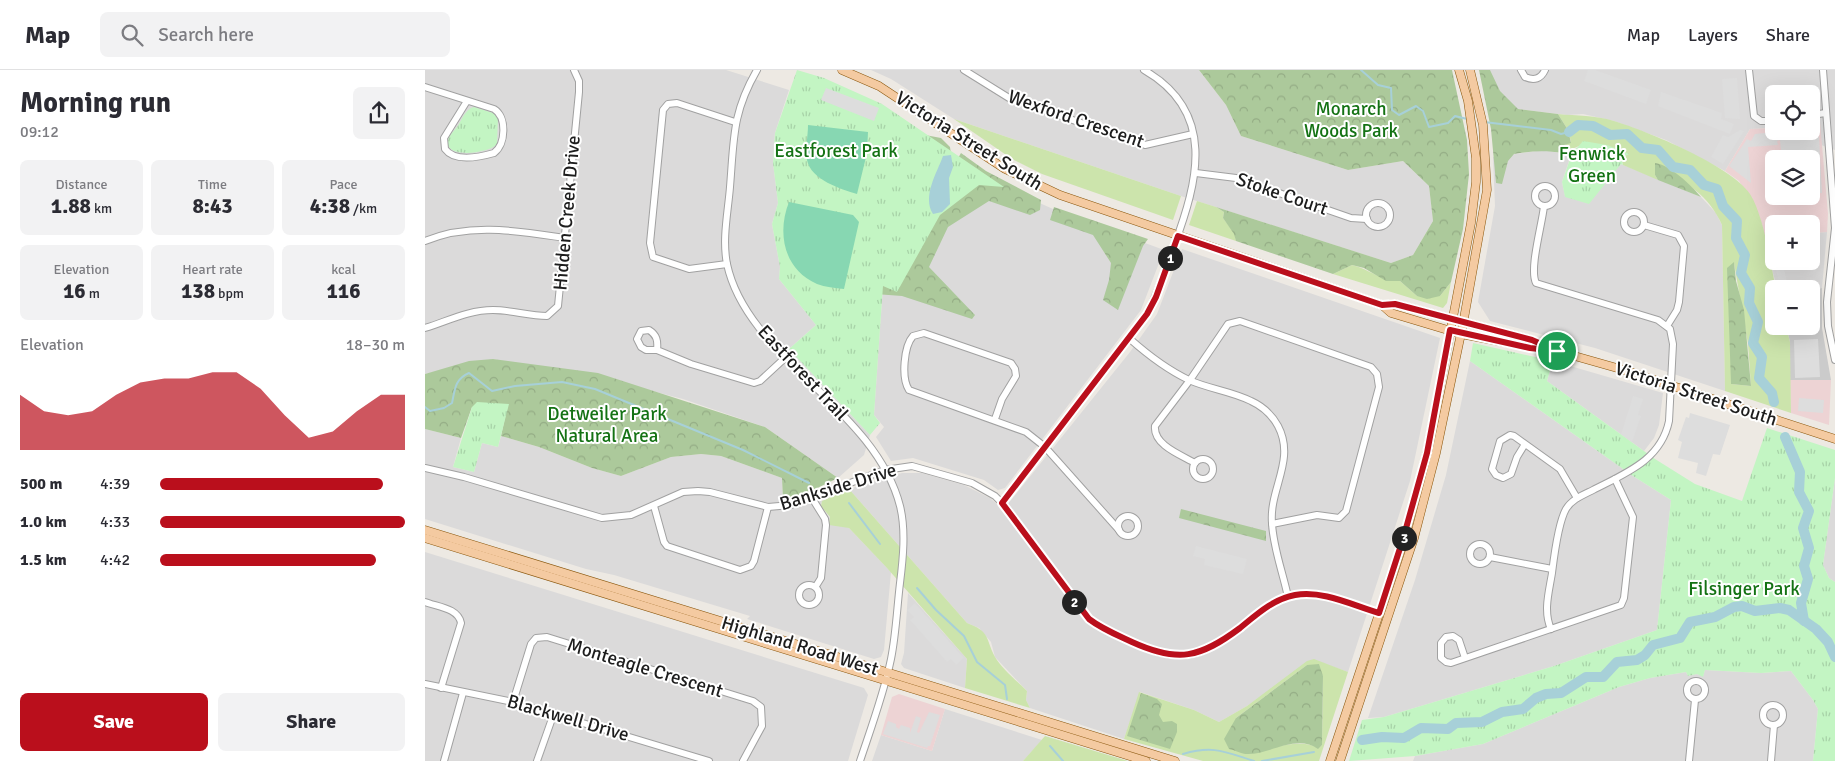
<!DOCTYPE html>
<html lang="en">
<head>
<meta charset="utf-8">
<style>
  :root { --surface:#fff; --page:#f2f2f3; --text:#2b2b33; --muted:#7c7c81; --line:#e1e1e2; --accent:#ba0f1c }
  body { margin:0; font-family:Signika,sans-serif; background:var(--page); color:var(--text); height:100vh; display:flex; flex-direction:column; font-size:19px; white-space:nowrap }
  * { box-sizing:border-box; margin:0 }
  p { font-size:16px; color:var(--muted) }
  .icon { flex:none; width:28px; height:28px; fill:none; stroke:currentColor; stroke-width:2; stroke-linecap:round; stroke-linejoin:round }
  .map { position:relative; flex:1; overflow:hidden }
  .details { display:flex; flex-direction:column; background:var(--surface); width:425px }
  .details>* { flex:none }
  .tools { position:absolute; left:1340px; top:15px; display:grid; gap:10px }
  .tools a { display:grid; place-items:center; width:55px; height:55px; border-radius:8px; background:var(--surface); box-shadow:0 5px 20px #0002; font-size:25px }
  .pin { position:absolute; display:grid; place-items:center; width:42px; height:42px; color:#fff; margin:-21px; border:2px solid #fff; border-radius:50%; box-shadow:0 1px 5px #0007 }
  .km { position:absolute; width:25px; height:25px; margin:-12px; border-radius:50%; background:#222; color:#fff; font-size:14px; line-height:25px; text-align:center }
  .round { display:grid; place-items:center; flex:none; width:52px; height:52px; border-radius:8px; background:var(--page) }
  .headline { display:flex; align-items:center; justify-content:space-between; height:85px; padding:0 20px }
  h1 { font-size:28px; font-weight:700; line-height:38px }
  .figures { display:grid; grid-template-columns:repeat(3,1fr); gap:8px; height:85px; padding:5px 20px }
  .figures div { display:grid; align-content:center; border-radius:8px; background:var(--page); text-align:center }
  .figures b { font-size:21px; font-weight:700 }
  .figures small { font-size:14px; font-weight:400 }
  .figures p { font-size:14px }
  .chart { height:140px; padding:10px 20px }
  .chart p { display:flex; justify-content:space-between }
  .chart svg { width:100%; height:90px; margin-top:5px; fill:var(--accent); opacity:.7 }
  .cta { display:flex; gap:10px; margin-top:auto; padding:10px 20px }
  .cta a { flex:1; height:58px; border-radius:8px; background:var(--accent); color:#fff; font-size:20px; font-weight:700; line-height:58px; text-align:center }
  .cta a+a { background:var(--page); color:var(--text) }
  ul { padding:0 20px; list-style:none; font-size:16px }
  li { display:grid; grid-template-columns:80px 60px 1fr; align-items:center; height:38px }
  li i { height:12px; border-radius:6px; background:var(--accent) }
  header { display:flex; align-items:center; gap:30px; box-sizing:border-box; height:70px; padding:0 25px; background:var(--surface); border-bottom:1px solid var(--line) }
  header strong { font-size:24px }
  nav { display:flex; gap:28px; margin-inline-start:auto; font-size:18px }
  .search { width:350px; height:45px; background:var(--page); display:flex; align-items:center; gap:12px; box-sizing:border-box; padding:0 18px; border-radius:8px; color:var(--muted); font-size:19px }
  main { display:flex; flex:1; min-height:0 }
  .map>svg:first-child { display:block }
  .residential { fill:#dbdada }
  .commercial { fill:#edd3d4; fill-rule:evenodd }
  .religious { fill:#cbcbcb }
  .grass { fill:#cce4ac; fill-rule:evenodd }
  .forest { fill:url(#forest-crowns) }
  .park { fill:url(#park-tufts) }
  .pitch { fill:#87d7b2 }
  .parking { fill:#ddd }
  .water { fill:#a7d0d8 }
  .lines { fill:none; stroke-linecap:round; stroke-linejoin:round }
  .stream { stroke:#a7d0d8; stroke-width:2 }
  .river { stroke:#a7d0d8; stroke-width:10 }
  .minor-casing { stroke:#a1a1a1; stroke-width:8 }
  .major-casing { stroke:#8a560b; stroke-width:9 }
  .minor { stroke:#fff; stroke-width:6 }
  .major { stroke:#f4caa1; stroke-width:8 }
  .route-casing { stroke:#fff; stroke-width:10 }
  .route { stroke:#ba0f1c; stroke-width:6 }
  .labels { text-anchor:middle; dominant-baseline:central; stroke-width:4; stroke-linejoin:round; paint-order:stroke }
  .park-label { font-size:19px; fill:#147214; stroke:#fff }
  .street-label { font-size:19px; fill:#1d1d1d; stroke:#fff }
</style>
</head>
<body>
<header>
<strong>Map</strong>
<div class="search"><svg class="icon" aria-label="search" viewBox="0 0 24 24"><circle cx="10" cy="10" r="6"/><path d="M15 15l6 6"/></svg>Search here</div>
<nav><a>Map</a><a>Layers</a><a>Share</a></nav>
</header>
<main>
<section class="details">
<div class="headline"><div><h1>Morning run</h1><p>09:12</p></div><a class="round"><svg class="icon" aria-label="share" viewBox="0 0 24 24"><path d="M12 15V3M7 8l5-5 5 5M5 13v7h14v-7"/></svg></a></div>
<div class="figures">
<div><p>Distance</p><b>1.88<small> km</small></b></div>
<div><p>Time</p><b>8:43</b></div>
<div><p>Pace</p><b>4:38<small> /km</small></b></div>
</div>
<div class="figures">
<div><p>Elevation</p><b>16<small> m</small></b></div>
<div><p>Heart rate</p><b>138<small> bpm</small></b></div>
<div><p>kcal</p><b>116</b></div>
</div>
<div class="chart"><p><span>Elevation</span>18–30 m</p>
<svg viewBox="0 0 160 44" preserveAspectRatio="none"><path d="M0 44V17L10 25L20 27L30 25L40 17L50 11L60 9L70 9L80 6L90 6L100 14L110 27L120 38L130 35L140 25L150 17L160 17V44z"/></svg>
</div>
<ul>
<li><b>500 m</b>4:39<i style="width:91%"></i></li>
<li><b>1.0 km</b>4:33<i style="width:100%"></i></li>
<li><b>1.5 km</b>4:42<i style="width:88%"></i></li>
</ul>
<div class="cta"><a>Save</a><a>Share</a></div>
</section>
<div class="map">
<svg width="1410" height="691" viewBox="0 0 1410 691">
  <defs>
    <pattern id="forest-crowns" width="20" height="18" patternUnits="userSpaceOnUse" patternTransform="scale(1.25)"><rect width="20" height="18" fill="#acc99b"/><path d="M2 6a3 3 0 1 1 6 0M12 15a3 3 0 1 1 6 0" fill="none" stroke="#94ac85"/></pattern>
    <pattern id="park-tufts" width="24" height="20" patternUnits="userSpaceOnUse" patternTransform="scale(1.25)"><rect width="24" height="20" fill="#c3f5c3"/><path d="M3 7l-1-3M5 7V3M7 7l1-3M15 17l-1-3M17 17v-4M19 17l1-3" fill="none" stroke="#a7d2a7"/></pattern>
  </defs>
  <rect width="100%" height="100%" fill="#ede9e3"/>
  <g class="residential">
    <polygon points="0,0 301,0 364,20 350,63 348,93 353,133 347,154 355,197 354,209 391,255 364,279 445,365 439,385 413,408 340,357 258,329 223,320 68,289 0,304"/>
    <polygon points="446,0 774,0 801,35 816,66 923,100 978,91 1004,116 1008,151 988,185 966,193 756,126 529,49 466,9"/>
    <polygon points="1063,0 1410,0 1410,80 1396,75 1395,52 1386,53 1386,24 1349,24 1349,58 1325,59 1300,101 1241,70 1189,51 1158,44 1142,45 1076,37"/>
    <polygon points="1118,80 1146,85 1137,112 1140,126 1196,94 1276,127 1291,143 1297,155 1300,321 1170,278 1065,251 1053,232 1070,136 1068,87"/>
    <polygon points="579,117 628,139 739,180 716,240 580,418 573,420 559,410 488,388 466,391 451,367 459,357 449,345 458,216 515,145"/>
    <polygon points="1402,162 1397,218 1352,219 1339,167 1349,167 1349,191 1386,191 1386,163"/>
    <polygon points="757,179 1015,268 985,411 923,602 889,590 822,636 794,652 769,640 715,622 699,669 605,638 601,630 602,621 570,587 566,572 554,558 542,553 424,419 477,403 497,403 539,415 565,428 577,439 587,429 705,282 732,244"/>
    <polygon points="1045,291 1208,406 1246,430 1232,560 1129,596 959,647 943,648 990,510 1021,405"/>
    <polygon points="1128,291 1238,323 1234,355 1229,368 1219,381 1122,311"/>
    <polygon points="0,359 36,368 28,397 49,402 57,373 73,377 76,366 114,377 167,398 196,406 246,387 276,384 296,386 357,408 358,430 371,427 397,431 396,436 405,448 424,458 466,502 459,580 456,587 449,589 322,549 325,546 189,505 161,499 0,449"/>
    <polygon points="1410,408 1410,512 1404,508 1398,495"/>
    <polygon points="0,482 439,618 443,625 423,691 0,691"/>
    <polygon points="483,523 542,589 540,618 479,598 476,594 479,583"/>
    <polygon points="1280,600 1336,603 1366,601 1388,630 1393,639 1388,691 988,691 990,686 1058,674 1194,617 1225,608 1261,602 1263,606 1272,604 1278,606"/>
    <polygon points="520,639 617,670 598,691 447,691 456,665 507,681"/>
  </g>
  <g class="commercial">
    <path d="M1395,52L1403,144L1402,162L1386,163V154H1349V167H1339L1334,145L1314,111L1300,101L1325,59L1349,58V61H1386V53ZM1349,89H1386V126H1349Z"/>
    <polygon points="1365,310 1406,310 1404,355 1366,343"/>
    <polygon points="474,624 520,639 507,681 456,665 467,627"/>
  </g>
  <polygon class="religious" points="1397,218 1397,258 1406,310 1365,310 1365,272 1361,256 1386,256 1386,220"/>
  <g class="grass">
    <path d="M1133,44C1152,46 1170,45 1189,51C1222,61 1307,96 1325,124C1339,146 1345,192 1351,219H1349V256H1361L1365,272L1366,343L1300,321L1297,155C1285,127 1260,109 1232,99L1230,105L1233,110L1198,95L1196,88L1203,84L1154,76L1147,79L1143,84L1137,83L1139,75L1146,72L1143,60ZM1309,193L1323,274L1326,316L1306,314Z"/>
    <polygon points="529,49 756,126 748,150 617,104 587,89"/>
    <polygon points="772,131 791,137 799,142 798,148 810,164 811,171 764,155"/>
    <path d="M927,195C946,200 956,211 975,211L992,226H1015L1026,212L1022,233L1018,238L908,204Z"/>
    <path d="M424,419L542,553C566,562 560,568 570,587C577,599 592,611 602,621L601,630L605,638L540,618L542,589L462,498L424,458L404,455L405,447L396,436L397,431Z"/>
    <path d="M889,589L923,602L894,691H778L699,669L714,622L769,640L794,652L822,636L882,591ZM882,595L898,606L897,675L893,678C877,667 839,680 820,684L811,648Z"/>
    <polygon points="620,666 703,691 598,691"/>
  </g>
  <g class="forest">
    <polygon points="774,0 1027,0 1042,70 1044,104 1038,159 1026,212 1015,226 1002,229 992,226 975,211 961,211 939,198 927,195 908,204 811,171 809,164 798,148 799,142 791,137 966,193 988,185 1008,151 1004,116 978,91 923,100 816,66 801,35"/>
    <path d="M1054,0H1065L1075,21L1093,39L1133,44L1143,60L1146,73L1139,75L1137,83C1121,80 1105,81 1089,84L1083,91L1077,114L1071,113L1066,59Z"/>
    <polygon points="453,56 516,68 525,77 528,97 536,83 561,101 616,130 615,140 605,145 564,131 523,157 504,197 550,245 547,249 477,226 450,224"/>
    <path d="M1230,93C1245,95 1266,115 1276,127L1233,110L1230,105Z"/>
    <polygon points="629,137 723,169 718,176 693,240 678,230 684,210 686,193 668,165 625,150"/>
    <polygon points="1309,192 1311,211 1319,240 1326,316 1306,314 1302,198"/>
    <polygon points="68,289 173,303 340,357 413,408 386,421 358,430 357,408 296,386 276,384 246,387 196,406 167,398 114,377 76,366 83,334 47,337 36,368 0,359 0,304 44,291"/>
    <polygon points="756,439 841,461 841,471 754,448"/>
    <path d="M894,594L898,606L897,675L893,679C871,663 843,686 820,684C815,683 809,680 804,679L799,669L811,648L882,595Z"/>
    <polygon points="716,623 732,629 737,634 734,645 738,652 747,651 752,654 752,662 745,679 702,666"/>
  </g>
  <g class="park">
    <polygon points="372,0 399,8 457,34 579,117 554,115 515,145 472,222 458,216 449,345 455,353 445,365 364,279 391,255 354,209 355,197 347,154 353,133 348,93 350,63"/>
    <path d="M49,37L68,43L73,48L72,74C65,83 19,90 23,70C24,65 31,59 34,54C38,47 41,39 49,37Z"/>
    <polygon points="1158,71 1182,75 1204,84 1196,88 1198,95 1196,94 1164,134 1140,127 1137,112 1146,86 1143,84 1144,81 1152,78"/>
    <polygon points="1048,273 1128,291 1122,311 1230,389 1270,414 1317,431 1342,358 1410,380 1410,408 1398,495 1404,508 1410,512 1410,691 1388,691 1393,639 1388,630 1366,601 1336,603 1280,600 1278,607 1272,604 1263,606 1261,602 1225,608 1194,617 1058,674 990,686 924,691 937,650 959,647 1129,596 1232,560 1246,430 1208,406 1045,291"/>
    <polygon points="52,332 84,334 73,377 57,373 49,402 28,397 47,337"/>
  </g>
  <g class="pitch">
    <path d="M383,55L443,62L442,83L432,124C416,119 386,110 382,90C380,79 383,66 383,55Z"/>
    <path d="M364,132L428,145L434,152L419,219C410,218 400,217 392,214C358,199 352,162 364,132Z"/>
  </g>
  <g class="parking">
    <polygon points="1163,0 1170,0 1226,20 1221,34 1159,11"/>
    <polygon points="1312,8 1315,49 1300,48 1297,9"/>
    <polygon points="401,18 454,38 449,51 396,30"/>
    <polygon points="1236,22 1297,43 1296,49 1309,54 1305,64 1233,36"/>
    <polygon points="1315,60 1319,61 1298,94 1286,87 1298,65 1303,67"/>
    <polygon points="1360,61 1361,65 1388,62 1389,68 1394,67 1397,123 1393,123 1394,129 1362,131 1361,126 1386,126 1386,89 1357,89 1355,70 1352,71 1353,75 1323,77 1326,113 1304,96 1322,69 1326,71 1330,64"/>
    <polygon points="1349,176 1349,191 1362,191 1364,198 1359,199 1364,219 1356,219 1345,177"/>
    <polygon points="1393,269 1395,307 1370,308 1369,270"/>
    <polygon points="1208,326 1218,329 1213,345 1216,346 1207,372 1196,364"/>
    <polygon points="1374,328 1399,330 1398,343 1373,341"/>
    <polygon points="1265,343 1305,355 1295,385 1288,384 1281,406 1271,403 1273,393 1253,388 1257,372 1253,370 1261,347 1264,348"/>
    <polygon points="771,476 822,489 818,504 779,495 780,489 768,486"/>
    <polygon points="490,533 539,588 531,595 526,589 522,592 485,550 489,547 482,540"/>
    <polygon points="504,642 515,645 505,676 503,676 502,678 458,664 463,651 471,654 471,657 474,659 476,655 485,658 485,663 491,646 496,648 492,662 494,663"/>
  </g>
  <path class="water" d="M526,85L528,97L524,108L525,134L517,142L508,144C497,126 512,103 518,86Z"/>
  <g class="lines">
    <g class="stream">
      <polyline points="936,0 953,15 966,18 967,40 974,45 991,36 998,41 1004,57 1023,53 1030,46 1042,49"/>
      <polyline points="1059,52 1126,60 1136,64 1144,62"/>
      <path d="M0,337L5,341L19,338L27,333C30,319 30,309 44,303L67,321L90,316L137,312L170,319L318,380L384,413"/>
      <polyline points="424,433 455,474"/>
      <polyline points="492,518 511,540 539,566 552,592 580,615 582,629"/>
      <polyline points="625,676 638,691"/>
      <path d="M758,684C789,675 800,682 829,691"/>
      <polyline points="837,691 889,682"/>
    </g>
    <g class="river">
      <polyline points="1144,62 1153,55 1168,56 1185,65 1202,64 1217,78 1233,80 1248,97 1265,100 1279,115 1292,119 1298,136 1312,151 1311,168 1320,185 1316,203 1325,218 1324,233 1333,252 1328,273 1337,287 1334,308 1347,323 1349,332"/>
      <polyline points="1360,367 1375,402 1374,422 1384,441 1378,458 1384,478 1379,496 1383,509 1376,533 1379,551"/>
      <polyline points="937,670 957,667 979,668 996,658 1023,659 1031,653 1057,652 1077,642 1098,639 1111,628 1121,624 1136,623 1161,607 1178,607 1192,592 1212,590 1220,585 1228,575 1255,568 1265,552 1290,547 1309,537 1317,536 1330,541 1355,538 1364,540 1391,559 1403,572 1410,587"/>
    </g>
    <g class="minor-casing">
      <g id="minor">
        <path d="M332,0C307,43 309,69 305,117C303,142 297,169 302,194C322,288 450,338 475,436C481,460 478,489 475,513C472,538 471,564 466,589C459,623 446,658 435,691"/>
        <polyline points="539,0 584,28 720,75 768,64"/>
        <path d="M1096,0L1100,7C1109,11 1116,9 1120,0"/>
        <polyline points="1324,0 1329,46 1336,51 1349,51"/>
        <polyline points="1398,0 1410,158 1402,232 1403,256 1410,290"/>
        <path d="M0,17L69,39C82,47 81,74 69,83C55,87 30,93 20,79L19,68L42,31"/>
        <polyline points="1386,45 1401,43"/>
        <polyline points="771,103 811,108 926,148 942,149"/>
        <circle cx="1120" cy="126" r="10"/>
        <circle cx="953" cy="145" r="12"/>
        <path d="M1119,136C1117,155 1104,199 1111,213L1233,250L1245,259L1248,274L1244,351C1236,390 1201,403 1168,420C1158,425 1147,429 1141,439C1133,453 1129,487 1127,503C1124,522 1118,541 1126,559"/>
        <circle cx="1209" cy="152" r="10"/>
        <polyline points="1219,155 1253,165 1259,176 1254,232 1252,240 1242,256"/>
        <path d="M0,171C45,152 93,161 140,168"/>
        <polyline points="302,194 264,199 228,187 225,173 238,40 243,34 252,33 310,52"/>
        <path d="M0,258C23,251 43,240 68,240C86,240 104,246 122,246L133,236L154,22V11L149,0"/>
        <path d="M705,269C723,285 743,300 764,310C784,319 806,321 826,331C837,336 847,345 853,356C871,390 844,419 847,453C848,477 858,503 863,527"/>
        <path d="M232,280C233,271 232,265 224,260L216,261L212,269L216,277L221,280H232L266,294L329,313L335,311L361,287"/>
        <path d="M570,349L577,329L591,306L590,299L586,293L499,263L488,266C479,276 476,308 484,320L601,362L620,377L694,460"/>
        <polyline points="1100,374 1092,387 1086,404 1078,408 1071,405 1067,399 1075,371 1085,365 1089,366 1135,399 1152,428"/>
        <circle cx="778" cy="399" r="10"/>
        <path d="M770,393C756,385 728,375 730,356L765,310L803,254L815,251L946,297L952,304L954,317L921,441L914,448L892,445L847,454"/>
        <path d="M0,398L39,407L177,448L206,445L258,422L273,421L285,422L343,437L366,435L460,400L487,396L547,413L570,426L581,437L664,549C677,559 692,566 707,572C757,595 775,588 818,556C833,543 849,529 870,525C898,520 928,535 954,543"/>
        <polyline points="387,428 400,449 401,455 396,508 391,516"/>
        <path d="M577,433L722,244C733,222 741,199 749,176C773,111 792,42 719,0"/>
        <polyline points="229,436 239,472 242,476 315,500 326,496 329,491 343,437"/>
        <circle cx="703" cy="456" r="10"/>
        <circle cx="1055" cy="484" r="10"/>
        <polyline points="1065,487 1127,499"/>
        <circle cx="384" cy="525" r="10"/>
        <path d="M0,532C13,537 33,538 36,553L16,618"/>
        <polyline points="1040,588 1034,570 1028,566 1021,567 1016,573 1016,588 1021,592 1026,593 1196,535 1199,528 1208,447 1190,409"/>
        <circle cx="1271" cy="620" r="9"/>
        <polyline points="0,614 88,632 284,691"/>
        <polyline points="88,632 106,574 111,568 122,567 328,631 336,637 337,656 318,691"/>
        <circle cx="1348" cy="645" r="10"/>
        <polyline points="19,691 38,623"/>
        <polyline points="112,691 129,643"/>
        <polyline points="1264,691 1270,630"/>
        <polyline points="1346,691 1349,655"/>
      </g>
    </g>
    <g class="major-casing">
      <g id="major">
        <polyline points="417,0 454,16 580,99 635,125 957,235 970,234 1107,270 1132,281 1199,300 1410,369"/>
        <polyline points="957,235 966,243 1036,264 1125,281"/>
        <polyline points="0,460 750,691"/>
        <polyline points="0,468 721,691"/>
        <polyline points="905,691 979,469 1002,383 1046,153 1051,112 1051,88 1043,31 1034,0"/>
        <polyline points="915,691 989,468 1011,383 1038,254 1062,120 1058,55 1045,0"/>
      </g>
    </g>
    <use href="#minor" class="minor"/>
    <use href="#major" class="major"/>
  </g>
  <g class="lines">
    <g class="route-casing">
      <path id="route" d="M753,166L957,235L970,234L1107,270L1132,281L1105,278L1025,260L1002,383L978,469L954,543C927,535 898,520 870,525C848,529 831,545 815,558C775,588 753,593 707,572C692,565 677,559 664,549L577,433L722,244L731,227Z"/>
    </g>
    <use href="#route" class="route"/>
  </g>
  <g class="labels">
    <g class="park-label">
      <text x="926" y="39">Monarch<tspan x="926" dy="22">Woods Park</tspan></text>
      <text x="411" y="81">Eastforest Park</text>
      <text x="1167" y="84">Fenwick<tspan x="1167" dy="22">Green</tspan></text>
      <text x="182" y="344">Detweiler Park<tspan x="182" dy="22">Natural Area</tspan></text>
      <text x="1319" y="519">Filsinger Park</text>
    </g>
    <g class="street-label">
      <text transform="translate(651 49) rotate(19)">Wexford Crescent</text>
      <text transform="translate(544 71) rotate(32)">Victoria Street South</text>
      <text transform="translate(857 124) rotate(19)">Stoke Court</text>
      <text transform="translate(142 143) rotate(-85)">Hidden Creek Drive</text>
      <text transform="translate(378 303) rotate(47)">Eastforest Trail</text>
      <text transform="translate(1271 324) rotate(18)">Victoria Street South</text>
      <text transform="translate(413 417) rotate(-17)">Bankside Drive</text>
      <text transform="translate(375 576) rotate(17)">Highland Road West</text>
      <text transform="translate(220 598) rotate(17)">Monteagle Crescent</text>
      <text transform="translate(143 648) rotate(16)">Blackwell Drive</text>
    </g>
  </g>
</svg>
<div class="tools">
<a><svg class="icon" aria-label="locate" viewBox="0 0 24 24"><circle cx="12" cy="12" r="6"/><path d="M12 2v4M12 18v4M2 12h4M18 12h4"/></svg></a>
<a><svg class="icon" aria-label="layers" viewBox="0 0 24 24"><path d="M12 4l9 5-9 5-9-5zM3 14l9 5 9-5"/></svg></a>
<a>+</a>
<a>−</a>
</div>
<div class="pin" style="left:1132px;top:281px;background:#1e9e55"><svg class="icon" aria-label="arrive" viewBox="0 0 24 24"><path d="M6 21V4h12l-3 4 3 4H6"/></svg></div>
<b class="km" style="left:745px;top:188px">1</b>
<b class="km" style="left:649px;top:532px">2</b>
<b class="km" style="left:979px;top:468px">3</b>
</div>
</main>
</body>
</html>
